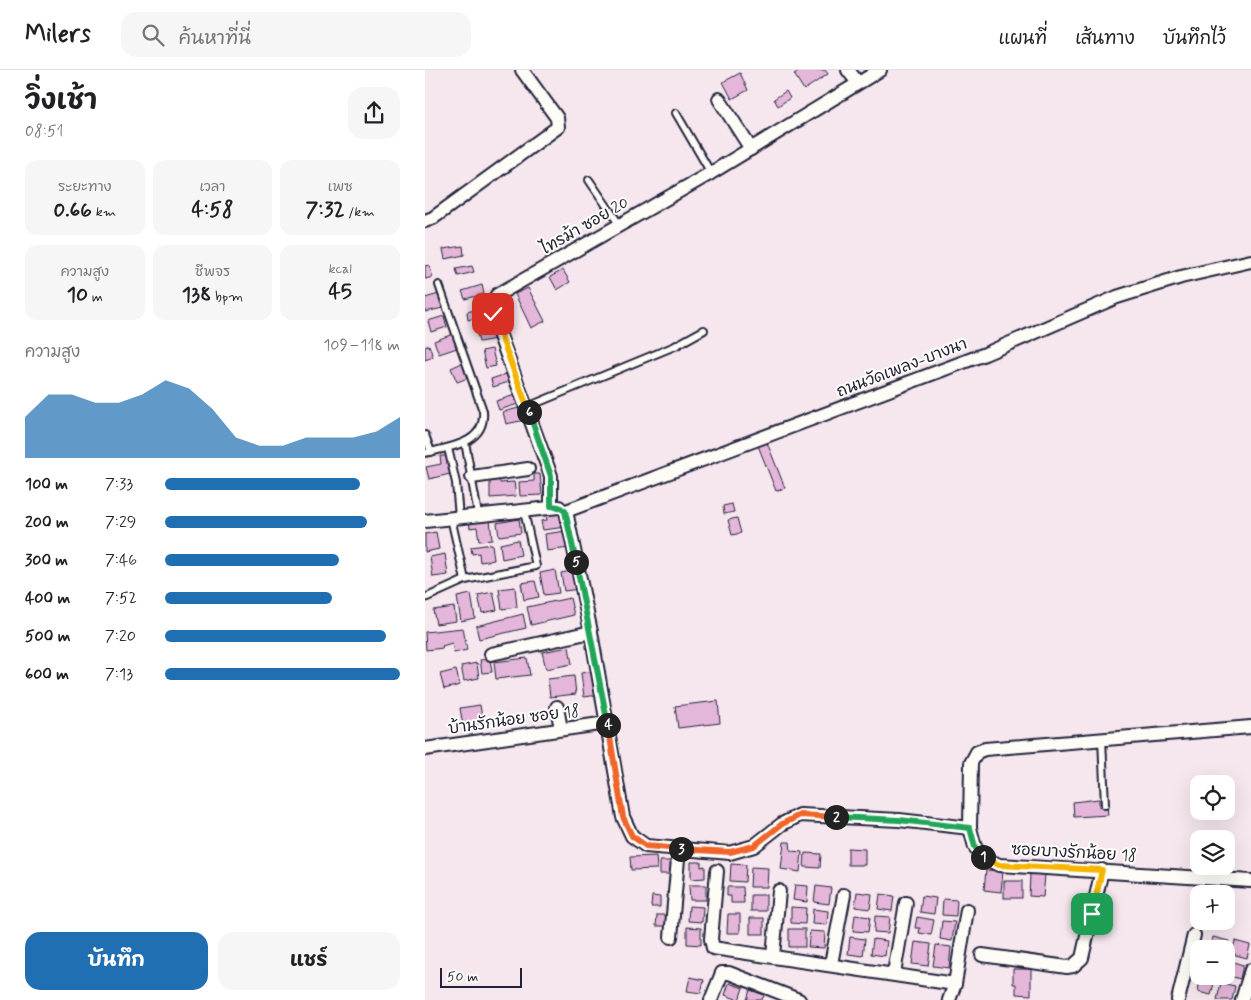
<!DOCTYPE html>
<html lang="th">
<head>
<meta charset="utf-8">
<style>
  :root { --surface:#fff; --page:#f6f6f6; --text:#202124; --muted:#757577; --line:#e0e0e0; --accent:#1f6fb2 }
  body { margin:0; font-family:Mynerve,"Playpen Sans Thai",sans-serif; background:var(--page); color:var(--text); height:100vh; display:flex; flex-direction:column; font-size:19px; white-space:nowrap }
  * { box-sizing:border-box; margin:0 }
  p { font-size:16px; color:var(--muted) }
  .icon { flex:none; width:28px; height:28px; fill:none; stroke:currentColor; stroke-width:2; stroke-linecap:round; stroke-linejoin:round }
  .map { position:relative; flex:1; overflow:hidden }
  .panel { display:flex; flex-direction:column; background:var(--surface); width:425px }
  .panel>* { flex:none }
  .controls { position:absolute; left:765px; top:705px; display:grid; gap:10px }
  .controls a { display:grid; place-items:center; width:45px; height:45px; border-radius:10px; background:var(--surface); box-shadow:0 5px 20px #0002; font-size:25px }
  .scale { position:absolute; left:15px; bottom:12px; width:82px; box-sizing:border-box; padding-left:5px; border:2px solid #22223b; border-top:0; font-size:14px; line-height:18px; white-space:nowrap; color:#22223b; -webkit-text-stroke:4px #fdfcf7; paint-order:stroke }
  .pin { position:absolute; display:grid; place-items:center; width:42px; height:42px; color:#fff; margin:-21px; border-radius:10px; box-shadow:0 2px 8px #0006 }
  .km { position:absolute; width:25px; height:25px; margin:-12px; border-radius:50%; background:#222; color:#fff; font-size:14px; line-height:25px; text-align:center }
  .round { display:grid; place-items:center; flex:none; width:52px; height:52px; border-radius:15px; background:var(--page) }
  .headline { display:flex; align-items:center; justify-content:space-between; height:85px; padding:0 25px }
  h1 { font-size:28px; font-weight:700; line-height:38px }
  .figures { display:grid; grid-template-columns:repeat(3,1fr); gap:8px; height:85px; padding:5px 25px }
  .figures div { display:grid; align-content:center; border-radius:12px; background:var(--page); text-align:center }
  .figures b { font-size:21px; font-weight:700 }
  .figures small { font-size:14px; font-weight:400 }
  .figures p { font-size:14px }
  .chart { height:140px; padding:10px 25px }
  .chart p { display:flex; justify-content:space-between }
  .chart svg { width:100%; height:90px; margin-top:5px; fill:var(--accent); opacity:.7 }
  .primary-button { display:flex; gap:10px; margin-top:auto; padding:10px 25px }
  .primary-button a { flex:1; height:58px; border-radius:15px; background:var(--accent); color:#fff; font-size:20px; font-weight:700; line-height:58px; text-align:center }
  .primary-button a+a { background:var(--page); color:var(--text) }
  ul { padding:0 25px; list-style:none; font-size:16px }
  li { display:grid; grid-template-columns:80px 60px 1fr; align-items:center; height:38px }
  li i { height:12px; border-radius:6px; background:var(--accent) }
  header { display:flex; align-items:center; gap:30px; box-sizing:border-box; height:70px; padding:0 25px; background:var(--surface); border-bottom:1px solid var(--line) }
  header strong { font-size:24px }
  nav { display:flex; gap:28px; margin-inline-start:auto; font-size:18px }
  .search { width:350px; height:45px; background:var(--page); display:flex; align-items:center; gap:12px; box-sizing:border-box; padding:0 18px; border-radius:15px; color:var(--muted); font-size:19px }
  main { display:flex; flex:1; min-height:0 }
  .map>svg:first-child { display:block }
  .building { fill:#e4b6d9; stroke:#22223b }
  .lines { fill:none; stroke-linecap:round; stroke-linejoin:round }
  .lane-casing { stroke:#22223b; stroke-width:10 }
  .street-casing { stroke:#22223b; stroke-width:16 }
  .lane { stroke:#fdfcf7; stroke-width:6 }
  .street { stroke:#fdfcf7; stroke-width:12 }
  .split-1-casing { stroke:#fff; stroke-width:10 }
  .split-2-casing { stroke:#fff; stroke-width:10 }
  .split-3-casing { stroke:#fff; stroke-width:10 }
  .split-4-casing { stroke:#fff; stroke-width:10 }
  .split-5-casing { stroke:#fff; stroke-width:10 }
  .split-6-casing { stroke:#fff; stroke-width:10 }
  .split-7-casing { stroke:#fff; stroke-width:10 }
  .split-1 { stroke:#f5b400; stroke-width:6 }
  .split-2 { stroke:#22a559; stroke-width:6 }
  .split-3 { stroke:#f0652b; stroke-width:6 }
  .split-4 { stroke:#f0652b; stroke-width:6 }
  .split-5 { stroke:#22a559; stroke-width:6 }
  .split-6 { stroke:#22a559; stroke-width:6 }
  .split-7 { stroke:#f5b400; stroke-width:6 }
  .labels { text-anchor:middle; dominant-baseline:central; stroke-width:4; stroke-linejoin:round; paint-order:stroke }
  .street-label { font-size:16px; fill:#22223b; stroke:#fdfcf7 }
</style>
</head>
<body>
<header>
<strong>Milers</strong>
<div class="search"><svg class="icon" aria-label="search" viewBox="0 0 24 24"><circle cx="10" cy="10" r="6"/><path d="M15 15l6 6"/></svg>ค้นหาที่นี่</div>
<nav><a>แผนที่</a><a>เส้นทาง</a><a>บันทึกไว้</a></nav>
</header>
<main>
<section class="panel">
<div class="headline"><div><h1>วิ่งเช้า</h1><p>08:51</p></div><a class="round"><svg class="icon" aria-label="share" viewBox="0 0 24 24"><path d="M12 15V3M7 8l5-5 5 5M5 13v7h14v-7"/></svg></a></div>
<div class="figures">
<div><p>ระยะทาง</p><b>0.66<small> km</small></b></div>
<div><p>เวลา</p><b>4:58</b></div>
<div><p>เพซ</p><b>7:32<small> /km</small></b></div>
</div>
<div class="figures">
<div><p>ความสูง</p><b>10<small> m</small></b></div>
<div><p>ชีพจร</p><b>138<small> bpm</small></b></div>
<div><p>kcal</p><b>45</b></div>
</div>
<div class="chart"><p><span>ความสูง</span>109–118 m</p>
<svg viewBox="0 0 160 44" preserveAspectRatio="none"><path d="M0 44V24L10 13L20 13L30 17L40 17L50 13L60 6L70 10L80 20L90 34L100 38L110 38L120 34L130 34L140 34L150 31L160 24V44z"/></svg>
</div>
<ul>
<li><b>100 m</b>7:33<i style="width:83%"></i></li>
<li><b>200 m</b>7:29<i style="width:86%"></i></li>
<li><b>300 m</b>7:46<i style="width:74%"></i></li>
<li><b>400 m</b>7:52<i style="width:71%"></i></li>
<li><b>500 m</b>7:20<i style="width:94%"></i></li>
<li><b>600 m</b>7:13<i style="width:100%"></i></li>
</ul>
<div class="primary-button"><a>บันทึก</a><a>แชร์</a></div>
</section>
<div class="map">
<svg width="826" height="930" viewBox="0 0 826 930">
  <rect width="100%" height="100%" fill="#f6e7ee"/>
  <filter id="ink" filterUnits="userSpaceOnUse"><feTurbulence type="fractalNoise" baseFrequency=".02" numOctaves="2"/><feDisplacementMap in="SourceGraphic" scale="10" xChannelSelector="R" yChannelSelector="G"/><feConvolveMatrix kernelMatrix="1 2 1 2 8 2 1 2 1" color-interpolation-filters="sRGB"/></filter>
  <g filter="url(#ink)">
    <g class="building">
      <polygon points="375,0 400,0 403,4 379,20 369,4"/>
      <polygon points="315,3 323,20 307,29 298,12"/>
      <polygon points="361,21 365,28 353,36 349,29"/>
      <polygon points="38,176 39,185 20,189 18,179"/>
      <polygon points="4,195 8,207 0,209 0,196"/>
      <polygon points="47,196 49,202 33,206 31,199"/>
      <polygon points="138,200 145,212 132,220 125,207"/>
      <polygon points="57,215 59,224 40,229 37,221"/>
      <polygon points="103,218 120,251 106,258 90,224"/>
      <polygon points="14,224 18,238 0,242 0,228"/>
      <polygon points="61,237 63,245 43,250 42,242"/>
      <polygon points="19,246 22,257 6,262 3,251"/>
      <polygon points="68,257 71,269 54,272 51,260"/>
      <polygon points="28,264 32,278 14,284 9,271"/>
      <polygon points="4,275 8,287 0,290 0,277"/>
      <polygon points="67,279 71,296 61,298 57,281"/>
      <polygon points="37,293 43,308 32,312 26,298"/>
      <polygon points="84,303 87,311 68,317 66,309"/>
      <polygon points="90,325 93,334 74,340 71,331"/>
      <polygon points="98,337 100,350 81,354 78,342"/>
      <polygon points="341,370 360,418 351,421 332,373"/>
      <polygon points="15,386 22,386 25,404 4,409 1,397 16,394"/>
      <polygon points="109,404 115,404 117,425 95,426 94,412 109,411"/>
      <polygon points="74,407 75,413 89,412 91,426 65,428 65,410"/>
      <polygon points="307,434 309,442 299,444 298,436"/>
      <polygon points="138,442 141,457 118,460 116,451 122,450 121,445"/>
      <polygon points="312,448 316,463 307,465 303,450"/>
      <polygon points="65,449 67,470 54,471 52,457 45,458 44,450"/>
      <polygon points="94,449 96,463 74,466 72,453"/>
      <polygon points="141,461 144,478 122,481 120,464"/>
      <polygon points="11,462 14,479 0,482 0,464"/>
      <polygon points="93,470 96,485 77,489 75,474"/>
      <polygon points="67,474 69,490 55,492 54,483 47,484 46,477"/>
      <polygon points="20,484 23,505 8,507 5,487"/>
      <polygon points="130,500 134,523 119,525 115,503"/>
      <polygon points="150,500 154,519 139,521 136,503"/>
      <polygon points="110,511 114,527 99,530 96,513"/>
      <polygon points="90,517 92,537 77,539 74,519"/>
      <polygon points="68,522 72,540 57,543 53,525"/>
      <polygon points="46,524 50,548 36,551 32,527"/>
      <polygon points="145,528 149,545 106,555 102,537"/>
      <polygon points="29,537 31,551 11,554 8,540"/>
      <polygon points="98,544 101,558 54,569 51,556"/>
      <polygon points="38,558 42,580 29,583 27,573 17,576 18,578 1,580 0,562"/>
      <polygon points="144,577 147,594 121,599 117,582"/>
      <polygon points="102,588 105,605 71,609 69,592"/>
      <polygon points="65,589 67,602 57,603 55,590"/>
      <polygon points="52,593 54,608 39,611 36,596"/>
      <polygon points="31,600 35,615 19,619 15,604"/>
      <polygon points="171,601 174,625 159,627 156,603"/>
      <polygon points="149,606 151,624 125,627 123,609"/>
      <polygon points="293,631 295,653 253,658 250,636"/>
      <polygon points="55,635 58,653 38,656 35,638"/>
      <polygon points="674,729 674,737 682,736 683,745 649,747 648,732"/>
      <polygon points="359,772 365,772 366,781 377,782 375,802 356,799"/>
      <polygon points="423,778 440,779 440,795 423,795"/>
      <polygon points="380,783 396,784 395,798 379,797"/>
      <polygon points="231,786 232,799 206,800 205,787"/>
      <rect x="235" y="791" width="15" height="13"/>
      <polygon points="266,792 276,792 276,797 280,796 280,808 266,809"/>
      <polygon points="306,794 321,795 320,812 305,811"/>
      <polygon points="326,797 343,798 342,817 325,817"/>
      <polygon points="561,800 578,801 576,822 559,820"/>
      <polygon points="605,804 620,805 618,827 604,826"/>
      <rect x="579" y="811" width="18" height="17"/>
      <polygon points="264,815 281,815 281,830 265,830"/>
      <polygon points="370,815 383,816 382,832 368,830"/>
      <polygon points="391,816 406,818 404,834 389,832"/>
      <polygon points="302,817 318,817 319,833 306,833 306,826 302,826"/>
      <polygon points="432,822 447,824 445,839 430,837"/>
      <polygon points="455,824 469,826 467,841 453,839"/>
      <rect x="326" y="825" width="15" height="16"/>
      <polygon points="227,826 235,827 235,837 226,837"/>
      <polygon points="497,826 511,828 509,844 495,842"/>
      <polygon points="518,829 532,830 531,846 517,845"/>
      <polygon points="264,836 278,837 277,852 263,851"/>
      <polygon points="366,837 381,838 380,854 366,853"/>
      <polygon points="388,839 403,841 402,855 387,854"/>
      <polygon points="303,844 315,844 315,863 302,863"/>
      <polygon points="232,845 243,845 243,856 231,856"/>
      <polygon points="430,845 445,847 443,862 428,861"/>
      <polygon points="450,846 465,847 463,863 449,862"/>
      <polygon points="492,847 509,850 506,865 494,863 495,858 490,858"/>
      <rect x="325" y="848" width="14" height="16"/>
      <polygon points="517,851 530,852 527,871 515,869"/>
      <polygon points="262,857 276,858 276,875 262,874"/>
      <rect x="364" y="859" width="16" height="18"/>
      <polygon points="385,861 400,862 399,878 383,877"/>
      <polygon points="425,867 440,869 438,886 423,884"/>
      <polygon points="788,867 804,871 801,883 801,879 785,879"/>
      <polygon points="448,869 462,871 460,886 446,884"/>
      <polygon points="810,871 825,875 822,888 807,884"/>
      <polygon points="490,872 506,874 503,896 487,894"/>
      <polygon points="511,875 526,877 524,898 508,896"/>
      <polygon points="805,891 818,895 815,909 801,905"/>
      <polygon points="588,899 606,899 606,925 591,924 591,914 588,914"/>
      <polygon points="265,907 279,910 276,923 262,921"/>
      <polygon points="775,909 789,913 786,925 773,922"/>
      <polygon points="304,913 318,918 314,930 300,925"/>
      <polygon points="796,913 810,916 807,930 792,930"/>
      <polygon points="325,920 339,925 337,930 322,930"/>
    </g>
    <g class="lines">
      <g class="lane-casing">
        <g id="lane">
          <polyline points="251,43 286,103"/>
          <polyline points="164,110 194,154"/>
          <polyline points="102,337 250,276 279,260"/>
          <polyline points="0,365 6,382"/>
          <polyline points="40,372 53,444"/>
          <polyline points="23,378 31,413 34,447"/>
          <path d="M0,383C25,377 61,374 58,341L14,215"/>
          <polyline points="26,448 40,510"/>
          <polyline points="0,528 40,510 111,496 99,441"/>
          <polyline points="677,669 680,735"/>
        </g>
      </g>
      <g class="street-casing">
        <g id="street">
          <polyline points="423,0 433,13"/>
          <polyline points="294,29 326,79"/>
          <polyline points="0,151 8,148 133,57 132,48 97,0"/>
          <polyline points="47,407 103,399"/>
          <polyline points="126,436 126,406 67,244 67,233 72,225 286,103 455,0"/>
          <polyline points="141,441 560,284 692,227 756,207 826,191"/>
          <polyline points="141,441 166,562 198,747 207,766 221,776 305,783 329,776 357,754 375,745 474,750 545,758"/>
          <polyline points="0,451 134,437"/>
          <polyline points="66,584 166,562"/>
          <polyline points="132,637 136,659"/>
          <polyline points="826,657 560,679 552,682 546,693 545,758 550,777 559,788 574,795 826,811"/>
          <polyline points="0,679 182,653"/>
          <polyline points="292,801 286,869 288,878 530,914"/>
          <polyline points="246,867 254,778"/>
          <polyline points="557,885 642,897 648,896 657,888 677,800"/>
          <polyline points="348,886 354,821"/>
          <polyline points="406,894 419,825"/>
          <polyline points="469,903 481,833"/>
          <polyline points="286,930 297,903 304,903 374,930"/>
          <polyline points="524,930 530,914 542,840"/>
          <polyline points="753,930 769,865"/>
          <polyline points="817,930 826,900"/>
        </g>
      </g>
      <use href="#lane" class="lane"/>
      <use href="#street" class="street"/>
    </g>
  </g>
  <g class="lines" filter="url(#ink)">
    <g class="split-1-casing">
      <polyline id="split-1" points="558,787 574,795 677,800 667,844"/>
    </g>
    <g class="split-2-casing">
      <polyline id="split-2" points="411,747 474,750 545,758 550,777 558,787"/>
    </g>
    <g class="split-3-casing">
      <polyline id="split-3" points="256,779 305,782 329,776 357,754 375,745 411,747"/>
    </g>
    <g class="split-4-casing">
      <polyline id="split-4" points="183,655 198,747 207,766 221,776 256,779"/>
    </g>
    <g class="split-5-casing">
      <polyline id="split-5" points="151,492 183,655"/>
    </g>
    <g class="split-6-casing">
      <polyline id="split-6" points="104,342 126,406 126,436 134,437 140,441 151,492"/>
    </g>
    <g class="split-7-casing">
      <polyline id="split-7" points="68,244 104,342"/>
    </g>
    <use href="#split-1" class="split-1"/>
    <use href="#split-2" class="split-2"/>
    <use href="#split-3" class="split-3"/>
    <use href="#split-4" class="split-4"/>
    <use href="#split-5" class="split-5"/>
    <use href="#split-6" class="split-6"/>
    <use href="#split-7" class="split-7"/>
  </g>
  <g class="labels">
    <g class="street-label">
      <text transform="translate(160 156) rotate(-30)">ไทรม้า ซอย 20</text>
      <text transform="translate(477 298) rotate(-21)">ถนนวัดเพลง-บางนา</text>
      <text transform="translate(89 650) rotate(-8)">บ้านรักน้อย ซอย 18</text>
      <text transform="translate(649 783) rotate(3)">ซอยบางรักน้อย 18</text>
    </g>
  </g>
</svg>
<div class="controls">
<a><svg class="icon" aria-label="locate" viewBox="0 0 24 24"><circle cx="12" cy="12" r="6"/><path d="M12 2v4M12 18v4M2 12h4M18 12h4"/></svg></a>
<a><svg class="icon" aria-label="layers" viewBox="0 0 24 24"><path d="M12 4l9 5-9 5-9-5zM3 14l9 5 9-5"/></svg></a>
<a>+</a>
<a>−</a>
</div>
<div class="scale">50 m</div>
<div class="pin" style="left:667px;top:844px;background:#1e9e55"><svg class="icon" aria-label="arrive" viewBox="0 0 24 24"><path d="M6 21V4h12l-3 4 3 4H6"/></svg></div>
<div class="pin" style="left:68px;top:244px;background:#d93025"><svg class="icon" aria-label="check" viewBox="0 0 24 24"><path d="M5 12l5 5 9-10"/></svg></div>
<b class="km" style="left:558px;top:787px">1</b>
<b class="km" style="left:411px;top:747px">2</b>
<b class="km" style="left:256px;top:779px">3</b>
<b class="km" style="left:183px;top:655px">4</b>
<b class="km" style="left:151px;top:492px">5</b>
<b class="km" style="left:104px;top:342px">6</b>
</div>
</main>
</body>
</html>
